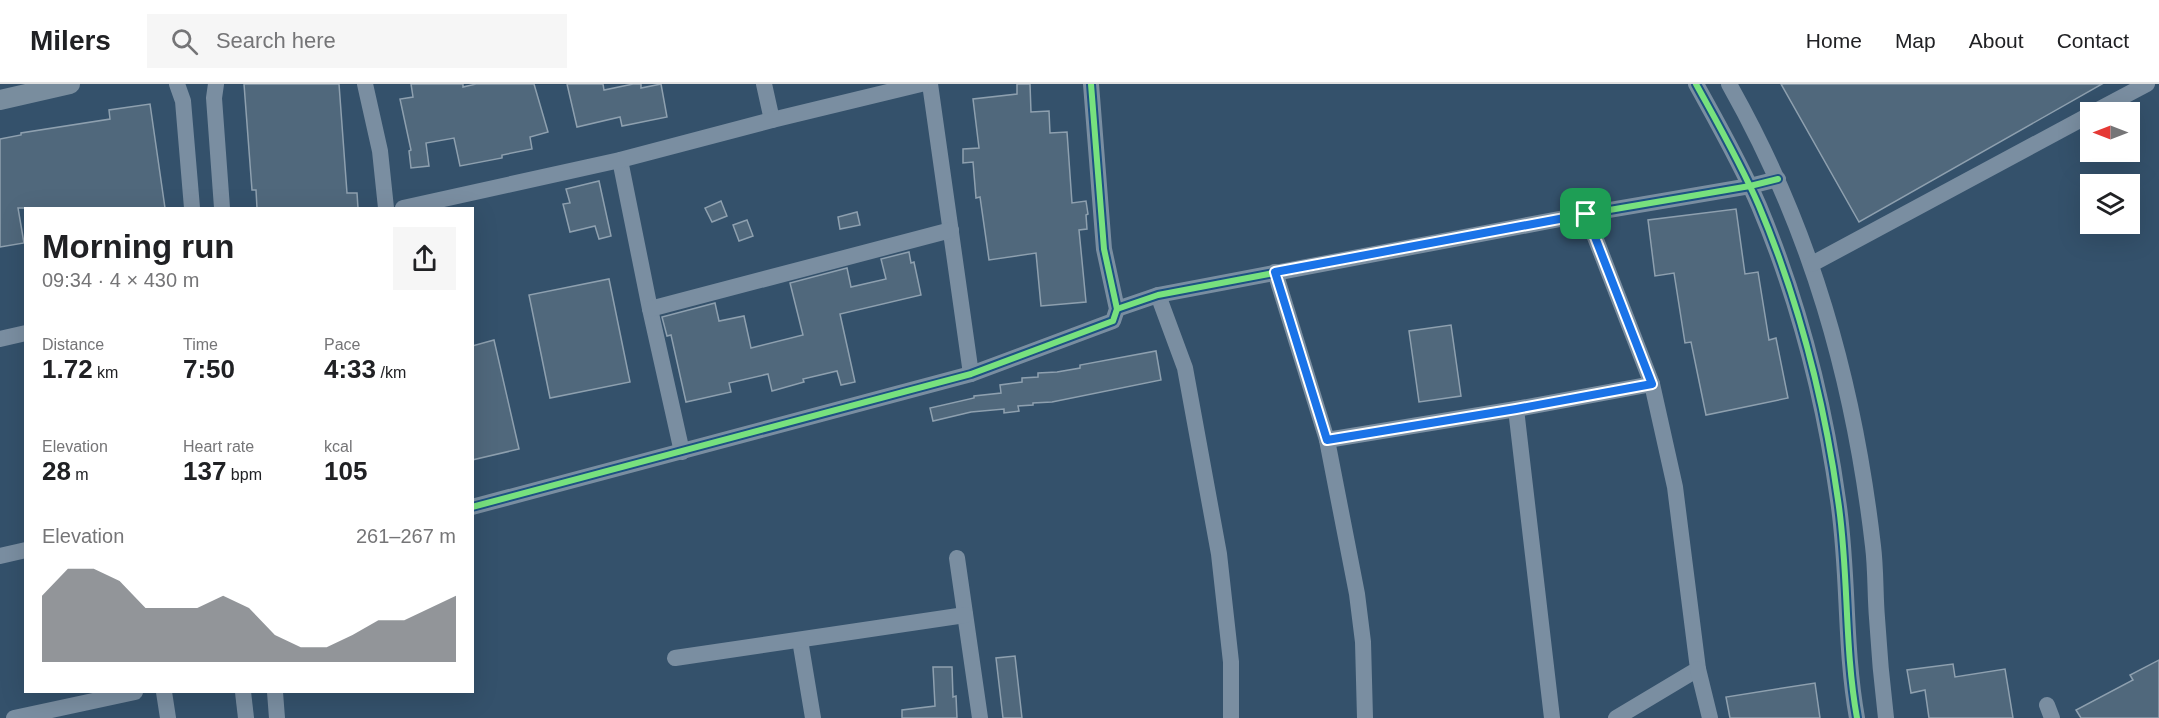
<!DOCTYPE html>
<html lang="en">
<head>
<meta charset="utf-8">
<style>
  :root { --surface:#fff; --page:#f6f6f6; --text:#202124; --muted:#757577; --line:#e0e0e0; --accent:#64696f }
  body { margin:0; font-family:Helvetica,sans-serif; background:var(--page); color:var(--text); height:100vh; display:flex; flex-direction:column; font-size:22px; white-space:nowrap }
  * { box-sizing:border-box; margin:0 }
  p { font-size:20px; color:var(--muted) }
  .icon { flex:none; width:33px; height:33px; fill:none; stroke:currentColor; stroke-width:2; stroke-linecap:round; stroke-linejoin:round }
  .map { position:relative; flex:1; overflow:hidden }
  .sheet { position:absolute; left:24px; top:123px; width:450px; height:486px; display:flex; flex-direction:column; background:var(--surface); border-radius:0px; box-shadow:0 6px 24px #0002 }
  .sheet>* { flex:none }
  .needle { width:39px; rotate:270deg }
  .fabs { position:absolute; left:2080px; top:18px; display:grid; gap:12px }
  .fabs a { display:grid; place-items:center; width:60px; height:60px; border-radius:0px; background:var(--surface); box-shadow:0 6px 24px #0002; font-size:30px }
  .pin { position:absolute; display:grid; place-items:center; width:51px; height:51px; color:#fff; margin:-26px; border-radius:12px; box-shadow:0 3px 9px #0006 }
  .round { display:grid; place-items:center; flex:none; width:63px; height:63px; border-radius:0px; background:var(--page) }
  .headline { display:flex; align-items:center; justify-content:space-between; height:102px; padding:0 18px }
  h1 { font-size:33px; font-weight:600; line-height:45px }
  .stats { display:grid; grid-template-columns:repeat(3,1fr); gap:9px; height:102px; padding:6px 18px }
  .stats div { display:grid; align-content:center }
  .stats b { font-size:26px; font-weight:600 }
  .stats small { font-size:16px; font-weight:400 }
  .stats p { font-size:16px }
  .chart { height:168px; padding:12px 18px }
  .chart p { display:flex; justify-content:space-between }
  .chart svg { width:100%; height:108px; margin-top:6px; fill:var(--accent); opacity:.7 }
  header { display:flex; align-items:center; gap:36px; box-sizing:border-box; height:84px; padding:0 30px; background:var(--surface); border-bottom:2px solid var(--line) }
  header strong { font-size:28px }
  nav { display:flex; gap:33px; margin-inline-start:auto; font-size:21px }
  .search { width:420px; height:54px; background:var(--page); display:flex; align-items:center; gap:15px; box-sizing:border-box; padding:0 21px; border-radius:0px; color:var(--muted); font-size:22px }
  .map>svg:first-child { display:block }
  .building { fill:#50687c; stroke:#8ea0af; stroke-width:1.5 }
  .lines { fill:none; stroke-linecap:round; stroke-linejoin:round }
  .minor { stroke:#7a8ea1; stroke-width:16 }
  .major { stroke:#798d9e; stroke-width:20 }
  .cycleway-casing { stroke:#1d5282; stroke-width:10 }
  .cycleway { stroke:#77e17e; stroke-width:6 }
  .route-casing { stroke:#fff; stroke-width:12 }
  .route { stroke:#1a73e8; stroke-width:8 }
</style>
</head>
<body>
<header>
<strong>Milers</strong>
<div class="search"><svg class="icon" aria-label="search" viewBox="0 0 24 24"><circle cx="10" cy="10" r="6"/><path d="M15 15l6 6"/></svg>Search here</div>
<nav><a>Home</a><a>Map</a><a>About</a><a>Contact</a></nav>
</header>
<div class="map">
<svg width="2159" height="634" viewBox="0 0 2159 634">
  <rect width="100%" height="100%" fill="#34516b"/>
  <g class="building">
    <polygon points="244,0 339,0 347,109 357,109 358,124 257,124 256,106 252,106"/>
    <polygon points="411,0 463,0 463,3 476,0 534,0 548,48 530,53 532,65 502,71 502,74 460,82 454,54 426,59 429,82 411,84 409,67 411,66 400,15 413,13"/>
    <polygon points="567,0 603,0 604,6 633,0 641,0 641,4 661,0 667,33 622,42 620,33 577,43"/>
    <polygon points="1017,0 1030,0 1031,28 1049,27 1050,49 1067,48 1072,119 1086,117 1088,130 1086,131 1087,145 1079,146 1086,218 1041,222 1036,169 989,176 980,113 976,114 973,78 963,79 963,65 979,64 973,15 1017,10"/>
    <polygon points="1781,0 2102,0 1859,138"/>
    <polygon points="150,20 165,124 18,124 24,159 0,163 0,55 21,51 21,49 110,35 109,26"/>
    <polygon points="599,97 611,152 599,155 595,142 570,148 563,120 570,119 566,105"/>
    <polygon points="721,117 727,132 712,138 705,124"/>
    <polygon points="1736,125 1745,190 1758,188 1769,256 1776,254 1788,314 1706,331 1691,258 1685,259 1674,189 1655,192 1648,136"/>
    <polygon points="857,128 860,141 840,145 838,133"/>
    <polygon points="747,136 753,152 739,157 733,141"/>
    <polygon points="909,168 911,179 914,178 921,211 840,230 855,298 841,301 837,287 803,295 804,298 772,307 768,290 729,299 731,308 686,318 671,251 667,252 662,233 715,219 719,237 744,232 751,264 803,251 790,199 847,184 851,203 886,195 881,175"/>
    <polygon points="609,195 630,298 550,314 529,211"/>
    <polygon points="1451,241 1461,312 1419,318 1409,247"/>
    <polygon points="494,256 519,365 472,376 472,262"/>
    <polygon points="1156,267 1161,296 1052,318 1033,319 1033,321 1018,322 1019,327 1004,329 1004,325 971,328 933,337 930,324 974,314 974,312 1001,309 1000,301 1022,298 1022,294 1038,293 1038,289 1057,288 1080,284 1080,281"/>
    <polygon points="1015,572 1022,634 1003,634 996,574"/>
    <polygon points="2159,576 2159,634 2081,634 2076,626 2133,596 2130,591"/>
    <polygon points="1953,580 1955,593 2005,585 2013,634 1929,634 1925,606 1911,609 1907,586"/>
    <polygon points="933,583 952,583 953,613 956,612 957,634 902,634 902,626 935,622"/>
    <polygon points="1815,599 1820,634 1730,634 1726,613"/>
  </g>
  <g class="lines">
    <g class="minor">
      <polyline points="177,0 183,17 192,124"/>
      <polyline points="216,0 214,14 222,124"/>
      <polyline points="365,0 380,67 386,124"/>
      <polyline points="764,0 772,36"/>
      <polyline points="930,0 971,290"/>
      <path d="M1696,0C1718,40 1741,80 1759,122C1798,215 1824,316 1838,416C1849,488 1844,562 1857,634"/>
      <path d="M1729,0C1811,145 1854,297 1873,462C1876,486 1875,510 1877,534C1879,568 1882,601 1886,634"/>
      <polyline points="2094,28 2147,0"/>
      <polyline points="620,76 650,225 682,368"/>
      <polyline points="403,124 620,76 772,36 921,0"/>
      <polyline points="1586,130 1652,300 1675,403 1698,585 1616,634"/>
      <polyline points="1812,180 2091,30"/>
      <polyline points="1275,188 1327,356"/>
      <polyline points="1158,211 1185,284 1219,470 1231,578 1231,634"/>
      <polyline points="650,225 951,146"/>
      <polyline points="1117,225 1158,211 1586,130 1750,102 1778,95"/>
      <polyline points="0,255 26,249"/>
      <polyline points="1516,325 1552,634"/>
      <polyline points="472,423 971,290 1113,237 1117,225 1104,165 1091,0"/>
      <polyline points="0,472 26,466"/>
      <polyline points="957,474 980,634"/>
      <polyline points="800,556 813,634"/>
      <polyline points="675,574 965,531"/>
      <polyline points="1698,585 1710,634"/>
      <polyline points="164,608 168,634"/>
      <polyline points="243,608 246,634"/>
      <polyline points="275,608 277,634"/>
      <polyline points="2047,621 2052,634"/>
      <polyline points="14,634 135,608"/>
      <polyline points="1365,634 1363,558 1357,510 1327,356 1516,325 1652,300"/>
    </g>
    <polyline class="major" points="0,16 70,0"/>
    <g class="cycleway-casing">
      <g id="cycleway">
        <path d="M1696,0C1718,40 1741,80 1759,122C1798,215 1824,316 1838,416C1849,488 1844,562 1857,634"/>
        <polyline points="1117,225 1158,211 1586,130 1750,102 1778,95"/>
        <polyline points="472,423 971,290 1113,237 1117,225 1104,165 1091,0"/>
      </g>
    </g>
    <use href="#cycleway" class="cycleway"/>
  </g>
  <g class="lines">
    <g class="route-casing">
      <polygon id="route" points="1586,130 1652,300 1516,325 1327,356 1275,188"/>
    </g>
    <use href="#route" class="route"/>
  </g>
</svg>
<div class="fabs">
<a><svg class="needle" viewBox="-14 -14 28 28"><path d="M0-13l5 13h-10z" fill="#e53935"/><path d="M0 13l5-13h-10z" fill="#757577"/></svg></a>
<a><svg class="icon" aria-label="layers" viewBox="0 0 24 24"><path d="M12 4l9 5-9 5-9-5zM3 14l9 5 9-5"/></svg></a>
</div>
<div class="pin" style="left:1586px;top:130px;background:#1e9e55"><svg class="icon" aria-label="arrive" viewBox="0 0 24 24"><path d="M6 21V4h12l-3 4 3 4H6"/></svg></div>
<section class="sheet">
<div class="headline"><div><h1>Morning run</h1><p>09:34 · 4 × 430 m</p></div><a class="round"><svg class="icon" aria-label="share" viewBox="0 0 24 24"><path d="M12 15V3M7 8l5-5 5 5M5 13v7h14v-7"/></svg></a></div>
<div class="stats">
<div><p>Distance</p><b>1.72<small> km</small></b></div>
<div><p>Time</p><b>7:50</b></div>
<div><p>Pace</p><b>4:33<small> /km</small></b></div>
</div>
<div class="stats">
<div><p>Elevation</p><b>28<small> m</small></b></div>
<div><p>Heart rate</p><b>137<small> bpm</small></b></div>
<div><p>kcal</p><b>105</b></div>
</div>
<div class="chart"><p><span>Elevation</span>261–267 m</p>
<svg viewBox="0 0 160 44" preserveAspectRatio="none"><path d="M0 44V17L10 6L20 6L30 11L40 22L50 22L60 22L70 17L80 22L90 33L100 38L110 38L120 33L130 27L140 27L150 22L160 17V44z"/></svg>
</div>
</section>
</div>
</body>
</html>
